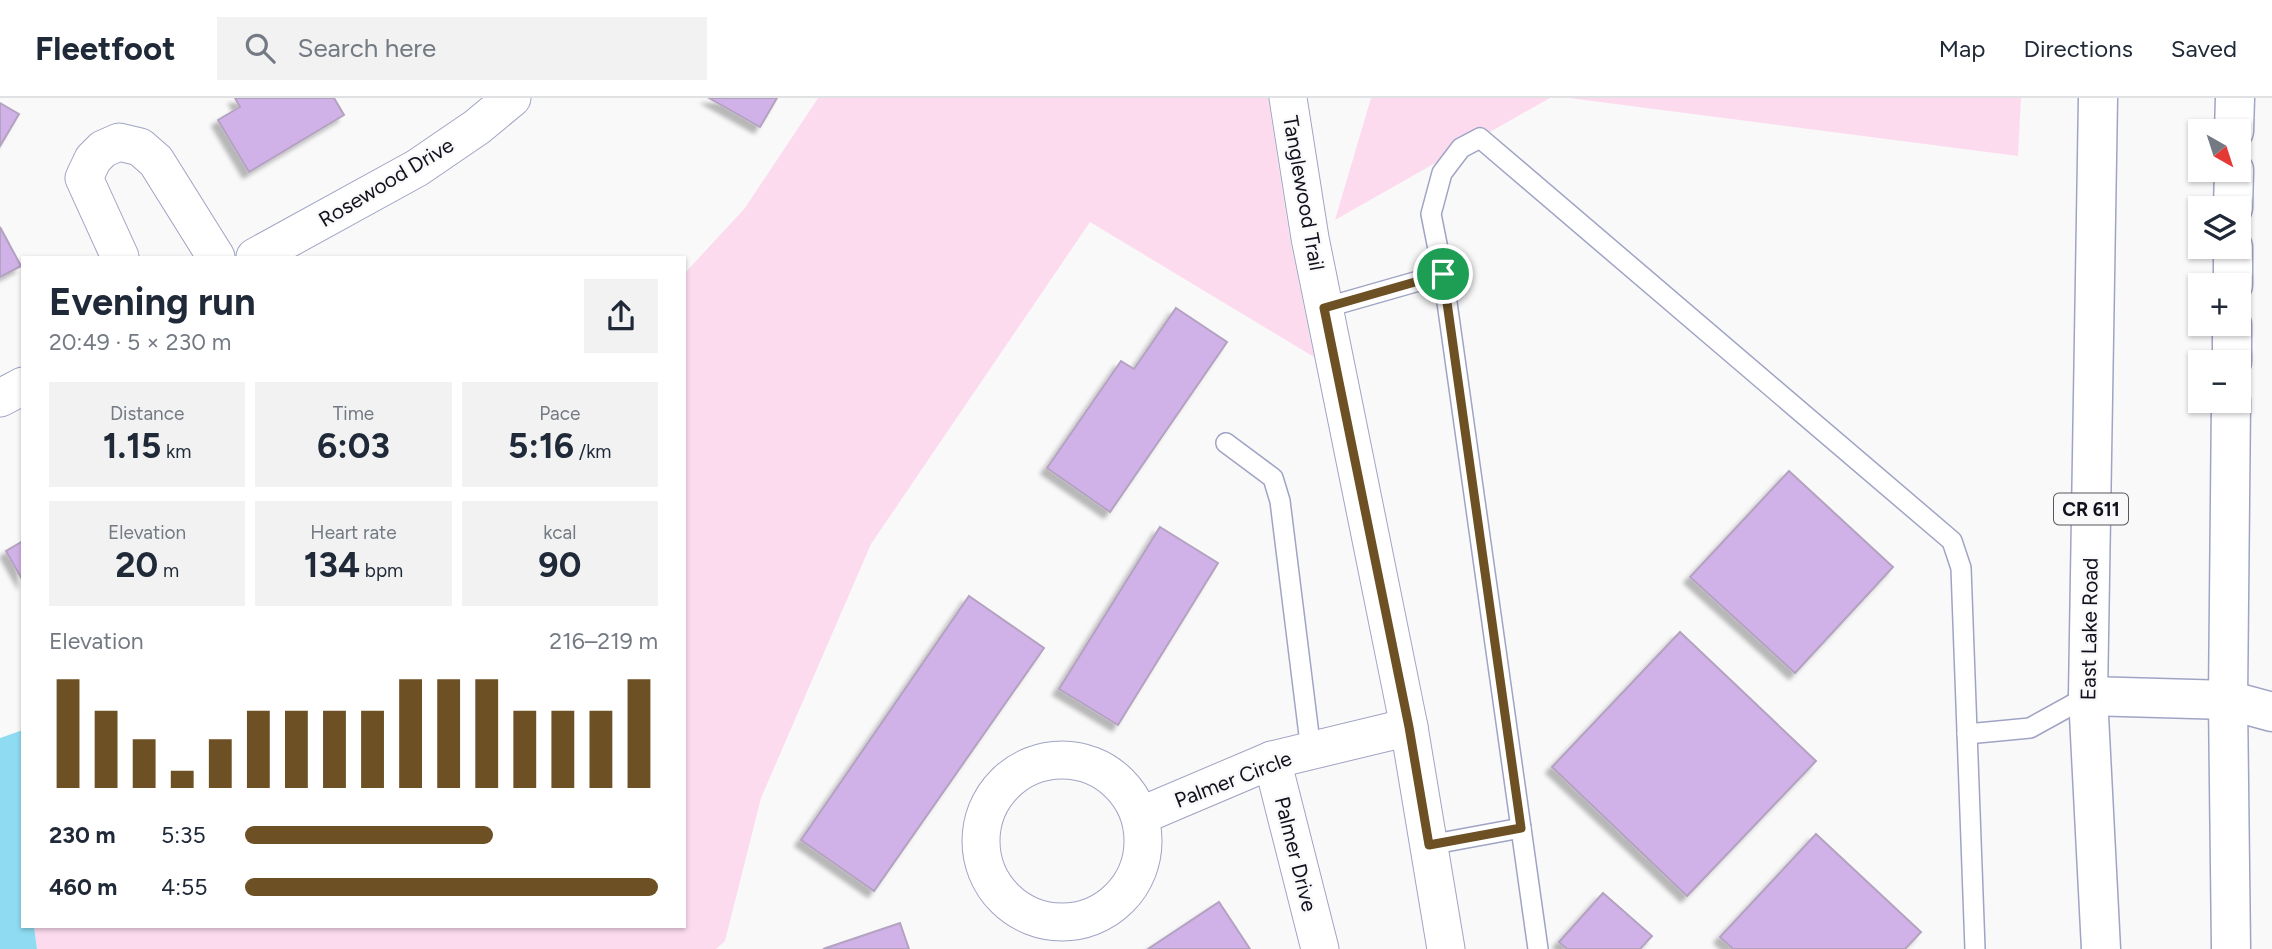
<!DOCTYPE html>
<html lang="en">
<head>
<meta charset="utf-8">
<style>
  :root { --surface:#fff; --page:#f2f2f3; --text:#1f2937; --muted:#747a83; --line:#e0e1e3; --accent:#6d5023 }
  body { margin:0; font-family:Figtree,sans-serif; background:var(--page); color:var(--text); height:100vh; display:flex; flex-direction:column; font-size:26px; white-space:nowrap }
  * { box-sizing:border-box; margin:0 }
  p { font-size:23px; color:var(--muted) }
  .icon { flex:none; width:38px; height:38px; fill:none; stroke:currentColor; stroke-width:2; stroke-linecap:round; stroke-linejoin:round }
  .map { position:relative; flex:1; overflow:hidden }
  .details { position:absolute; left:21px; top:158px; width:665px; height:672px; display:flex; flex-direction:column; background:var(--surface); border-radius:0px; box-shadow:0 2px 5px #0004 }
  .details>* { flex:none }
  .needle { width:46px; rotate:141deg }
  .controls { position:absolute; left:2188px; top:21px; display:grid; gap:14px }
  .controls a { display:grid; place-items:center; width:63px; height:63px; border-radius:0px; background:var(--surface); box-shadow:0 2px 5px #0004; font-size:35px }
  .pin { position:absolute; display:grid; place-items:center; width:60px; height:60px; color:#fff; margin:-30px; border:4px solid #fff; border-radius:50%; box-shadow:0 2px 7px #0007 }
  .round { display:grid; place-items:center; flex:none; width:74px; height:74px; border-radius:0px; background:var(--page) }
  .overview { display:flex; align-items:center; justify-content:space-between; height:119px; padding:0 28px }
  h1 { font-size:38px; font-weight:700; line-height:52px }
  .stats { display:grid; grid-template-columns:repeat(3,1fr); gap:10px; height:119px; padding:7px 28px }
  .stats div { display:grid; align-content:center; border-radius:0px; background:var(--page); text-align:center }
  .stats b { font-size:35px; font-weight:700 }
  .stats small { font-size:19px; font-weight:400 }
  .stats p { font-size:19px }
  .chart { height:196px; padding:14px 28px }
  .chart p { display:flex; justify-content:space-between }
  .chart svg { width:100%; height:126px; margin-top:7px; stroke:var(--accent); stroke-width:6 }
  ul { padding:0 28px; list-style:none; font-size:23px }
  li { display:grid; grid-template-columns:112px 84px 1fr; align-items:center; height:52px }
  li i { height:18px; border-radius:9px; background:var(--accent) }
  header { display:flex; align-items:center; gap:42px; box-sizing:border-box; height:98px; padding:0 35px; background:var(--surface); border-bottom:2px solid var(--line) }
  header strong { font-size:33px }
  nav { display:flex; gap:38px; margin-inline-start:auto; font-size:24px }
  .search { width:490px; height:63px; background:var(--page); display:flex; align-items:center; gap:18px; box-sizing:border-box; padding:0 24px; border-radius:0px; color:var(--muted); font-size:26px }
  .map>svg:first-child { display:block }
  .green { fill:#fddbef }
  .water { fill:#8fdcf2 }
  .building { fill:#d1b2e8; stroke:#b3a2c0; stroke-width:2; filter:url(#shadow) }
  .lines { fill:none; stroke-linecap:round; stroke-linejoin:round }
  .lane-casing { stroke:#a0a4c4; stroke-width:22 }
  .street-casing { stroke:#a0a4c4; stroke-width:39 }
  .secondary-casing { stroke:#a0a4c4; stroke-width:41 }
  .primary-casing { stroke:#a0a4c4; stroke-width:41 }
  .lane { stroke:#fff; stroke-width:19 }
  .street { stroke:#fff; stroke-width:37 }
  .secondary { stroke:#fff; stroke-width:38 }
  .primary { stroke:#fff; stroke-width:38 }
  .route-casing { stroke:#fff; stroke-width:14 }
  .route { stroke:#6d5023; stroke-width:9 }
  .labels { text-anchor:middle; dominant-baseline:central; stroke-width:5; stroke-linejoin:round; paint-order:stroke }
  .shield { fill:#f9f9f9; stroke:#56575f; stroke-width:2 }
  .shield-label { font-size:19px; font-weight:bold; fill:#10111d }
  .street-label { font-size:21px; fill:#10111d; stroke:#f9f9f9 }
</style>
</head>
<body>
<header>
<strong>Fleetfoot</strong>
<div class="search"><svg class="icon" aria-label="search" viewBox="0 0 24 24"><circle cx="10" cy="10" r="6"/><path d="M15 15l6 6"/></svg>Search here</div>
<nav><a>Map</a><a>Directions</a><a>Saved</a></nav>
</header>
<div class="map">
<svg width="2272" height="851" viewBox="0 0 2272 851">
  <defs>
    <filter id="shadow"><feDropShadow dx="-6" dy="6" stdDeviation="2" flood-color="#0004"/></filter>
  </defs>
  <rect width="100%" height="100%" fill="#f9f9f9"/>
  <g class="green">
    <polygon points="818,0 1268,0 1290,141 1314,259 1090,124 871,446 761,700 725,843 716,851 37,851 34,828 684,828 684,176 745,110"/>
    <polygon points="1371,0 1550,0 1335,122"/>
    <polygon points="1569,0 2021,0 2018,58"/>
  </g>
  <polygon class="water" points="23,632 23,828 34,828 37,851 0,851 0,640"/>
  <g class="building">
    <polygon points="235,0 334,0 344,17 249,74 218,22 240,9"/>
    <polygon points="709,0 777,0 760,29"/>
    <polygon points="0,5 19,16 0,48"/>
    <polygon points="0,129 21,168 0,179"/>
    <polygon points="1176,210 1227,244 1110,414 1047,370 1121,263 1134,271"/>
    <polygon points="1789,373 1893,469 1795,575 1690,479"/>
    <polygon points="1160,429 1218,465 1118,627 1059,591"/>
    <polygon points="23,443 23,483 6,453"/>
    <polygon points="969,498 1044,550 874,793 801,742"/>
    <polygon points="1680,534 1816,663 1687,798 1552,669"/>
    <polygon points="1816,736 1921,834 1905,851 1733,851 1720,839"/>
    <polygon points="1603,795 1652,838 1640,851 1567,851 1559,844"/>
    <polygon points="1219,804 1250,851 1148,851"/>
    <polygon points="900,825 909,851 823,851"/>
  </g>
  <g class="lines">
    <g class="lane-casing">
      <g id="lane">
        <polyline points="1324,210 1443,176"/>
        <polyline points="1226,345 1273,380 1280,403 1311,653"/>
        <polyline points="1967,636 2030,630 2088,598"/>
        <polyline points="1429,747 1521,730"/>
        <polyline points="1538,851 1443,176 1431,116 1442,75 1461,50 1480,40 1952,443 1961,470 1975,851"/>
      </g>
    </g>
    <g class="street-casing">
      <g id="street">
        <polyline points="1288,0 1310,140 1409,629 1446,851"/>
        <polyline points="120,159 84,80 93,61 103,51 119,44 140,49 156,63 216,159"/>
        <polyline points="255,159 417,70 477,29 512,0"/>
        <polyline points="0,300 23,288"/>
        <circle cx="1062" cy="743" r="81"/>
        <polyline points="1272,662 1320,851"/>
        <polyline points="1140,718 1272,662 1409,629"/>
      </g>
    </g>
    <g class="secondary-casing">
      <polyline id="secondary" points="2088,598 2228,602 2272,614"/>
    </g>
    <g class="primary-casing">
      <g id="primary">
        <polyline points="2098,0 2088,598 2101,851"/>
        <polyline points="2234,33 2235,0"/>
        <polyline points="2233,110 2234,72"/>
        <polyline points="2233,187 2233,149"/>
        <polyline points="2232,264 2232,226"/>
        <polyline points="2231,303 2228,602 2231,851"/>
      </g>
    </g>
    <use href="#lane" class="lane"/>
    <use href="#street" class="street"/>
    <use href="#secondary" class="secondary"/>
    <use href="#primary" class="primary"/>
  </g>
  <g class="lines">
    <g class="route-casing">
      <polygon id="route" points="1443,176 1521,730 1429,747 1409,629 1324,210"/>
    </g>
    <use href="#route" class="route"/>
  </g>
  <g class="labels">
    <rect class="shield" x="2054" y="395.5" width="74" height="31" rx="5"/>
    <g class="shield-label">
      <text x="2091" y="411">CR 611</text>
    </g>
    <g class="street-label">
      <text transform="translate(386 84) rotate(-31)">Rosewood Drive</text>
      <text transform="translate(1304 95) rotate(80)">Tanglewood Trail</text>
      <text transform="translate(2089 531) rotate(-89)">East Lake Road</text>
      <text transform="translate(1233 681) rotate(-21)">Palmer Circle</text>
      <text transform="translate(1296 756) rotate(76)">Palmer Drive</text>
    </g>
  </g>
</svg>
<div class="controls">
<a><svg class="needle" viewBox="-14 -14 28 28"><path d="M0-13l5 13h-10z" fill="#e53935"/><path d="M0 13l5-13h-10z" fill="#747a83"/></svg></a>
<a><svg class="icon" aria-label="layers" viewBox="0 0 24 24"><path d="M12 4l9 5-9 5-9-5zM3 14l9 5 9-5"/></svg></a>
<a>+</a>
<a>−</a>
</div>
<div class="pin" style="left:1443px;top:176px;background:#1e9e55"><svg class="icon" aria-label="arrive" viewBox="0 0 24 24"><path d="M6 21V4h12l-3 4 3 4H6"/></svg></div>
<section class="details">
<div class="overview"><div><h1>Evening run</h1><p>20:49 · 5 × 230 m</p></div><a class="round"><svg class="icon" aria-label="share" viewBox="0 0 24 24"><path d="M12 15V3M7 8l5-5 5 5M5 13v7h14v-7"/></svg></a></div>
<div class="stats">
<div><p>Distance</p><b>1.15<small> km</small></b></div>
<div><p>Time</p><b>6:03</b></div>
<div><p>Pace</p><b>5:16<small> /km</small></b></div>
</div>
<div class="stats">
<div><p>Elevation</p><b>20<small> m</small></b></div>
<div><p>Heart rate</p><b>134<small> bpm</small></b></div>
<div><p>kcal</p><b>90</b></div>
</div>
<div class="chart"><p><span>Elevation</span>216–219 m</p>
<svg viewBox="0 0 160 44" preserveAspectRatio="none"><path d="M5 44V6M15 44V17M25 44V27M35 44V38M45 44V27M55 44V17M65 44V17M75 44V17M85 44V17M95 44V6M105 44V6M115 44V6M125 44V17M135 44V17M145 44V17M155 44V6"/></svg>
</div>
<ul>
<li><b>230 m</b>5:35<i style="width:60%"></i></li>
<li><b>460 m</b>4:55<i style="width:100%"></i></li>
</ul>
</section>
</div>
</body>
</html>
